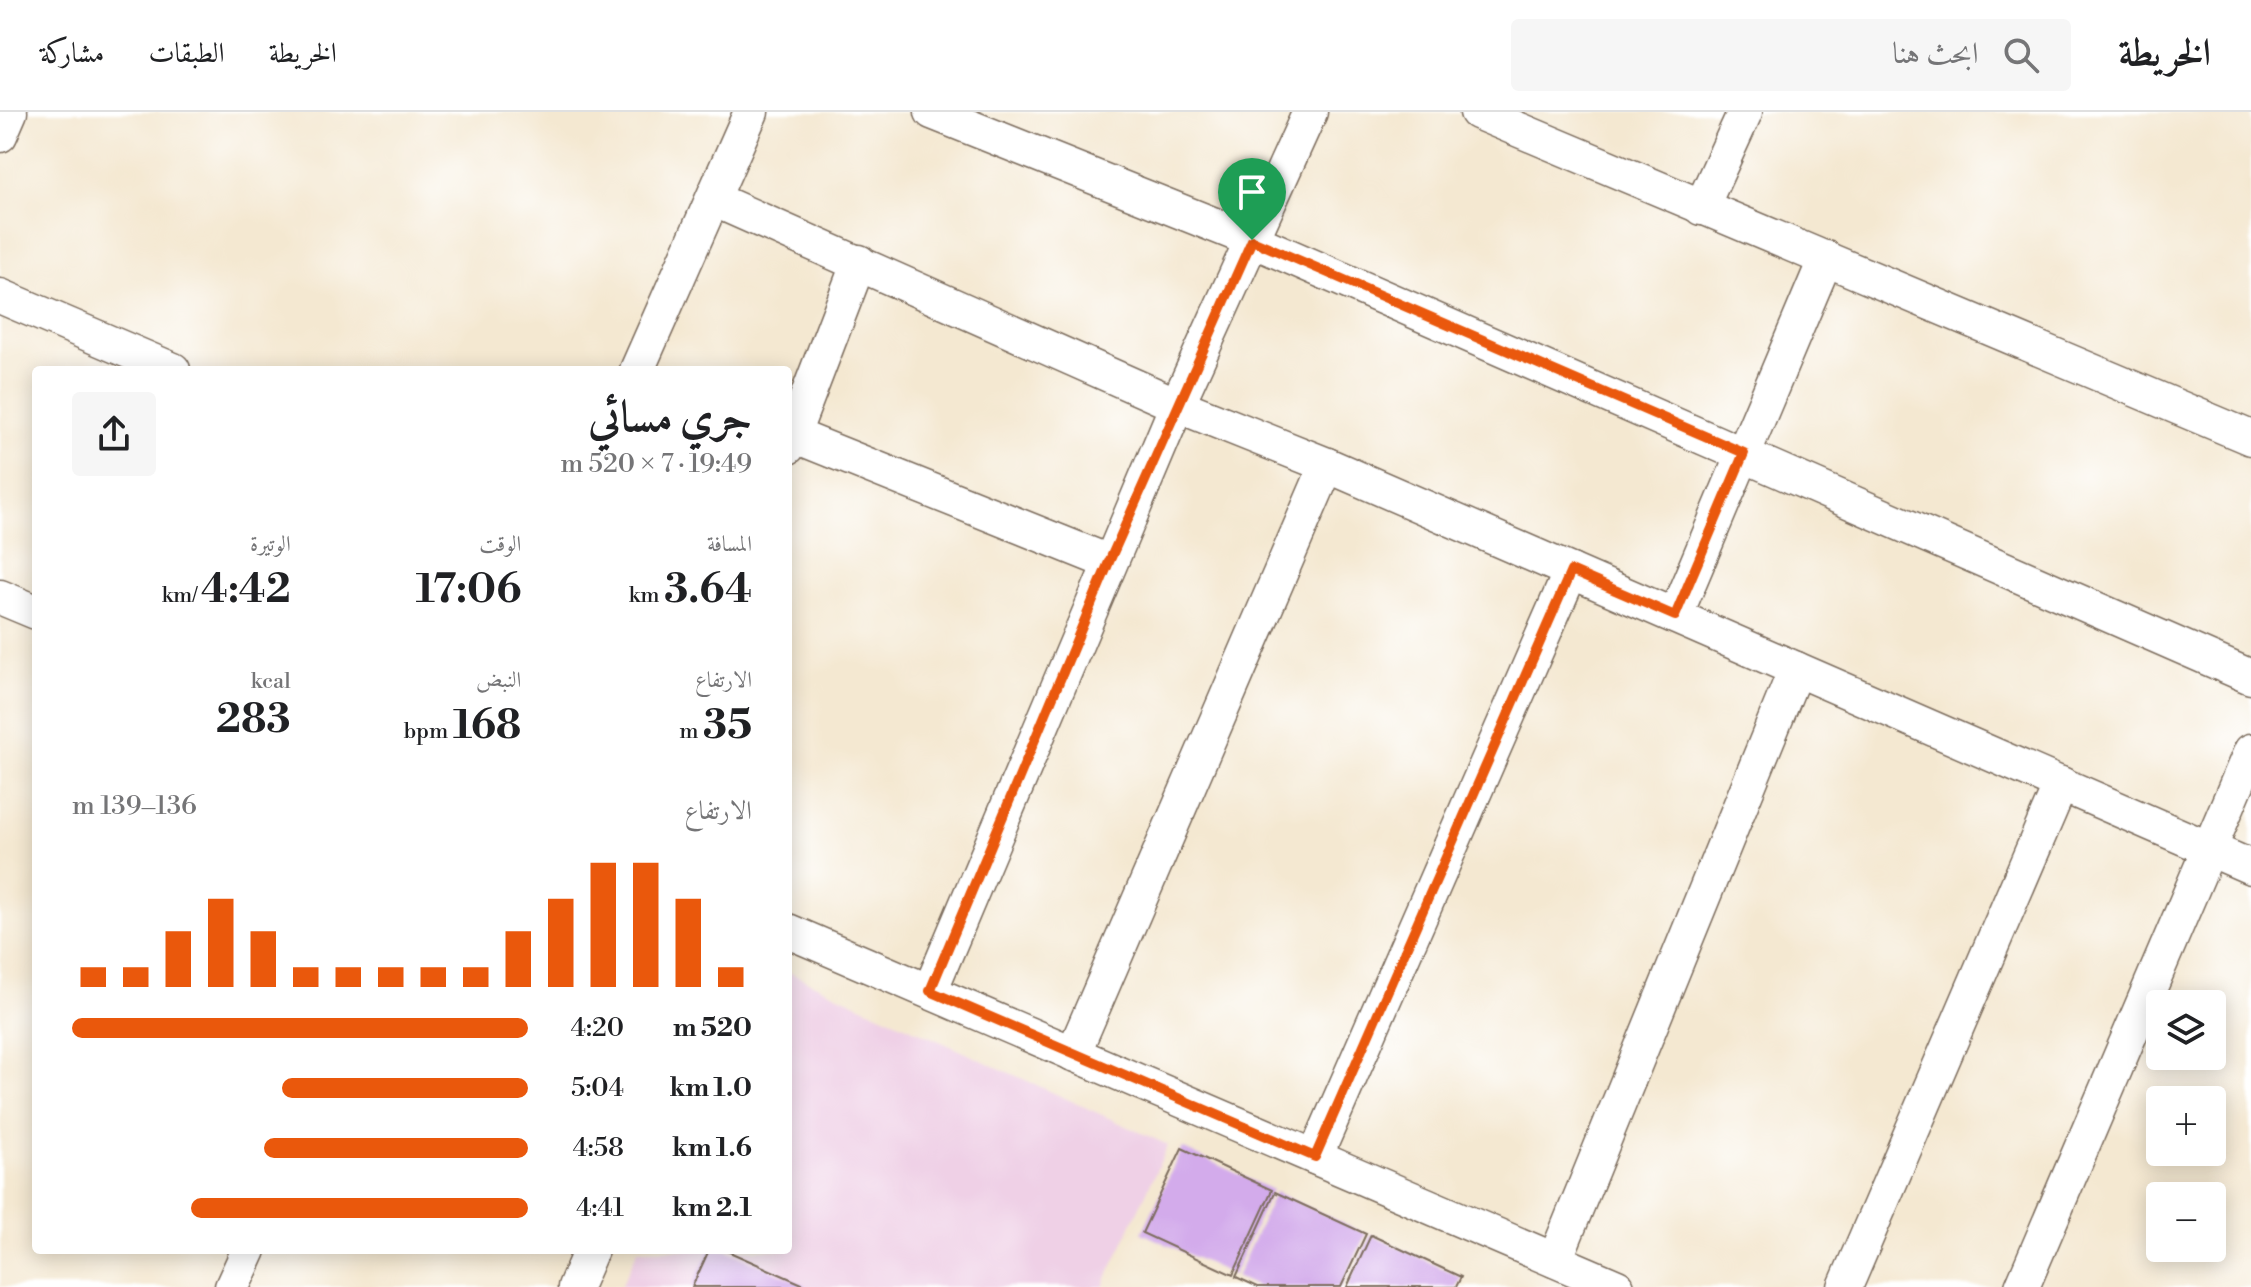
<!DOCTYPE html>
<html lang="ar">
<head>
<meta charset="utf-8">
<style>
  :root { --surface:#fff; --page:#f6f6f6; --text:#202124; --muted:#757577; --line:#e0e0e0; --accent:#ea580c }
  body { margin:0; font-family:"Libre Bodoni",Amiri,serif; background:var(--page); color:var(--text); direction:rtl; height:100vh; display:flex; flex-direction:column; font-size:30px; white-space:nowrap }
  * { box-sizing:border-box; margin:0 }
  p { font-size:26px; color:var(--muted) }
  .icon { flex:none; width:44px; height:44px; fill:none; stroke:currentColor; stroke-width:2; stroke-linecap:round; stroke-linejoin:round }
  .map { position:relative; flex:1; overflow:hidden; direction:ltr }
  .details { position:absolute; left:32px; top:254px; width:760px; height:888px; display:flex; flex-direction:column; background:var(--surface); border-radius:8px; box-shadow:0 4px 20px #0003; direction:rtl }
  .details>* { flex:none }
  .fabs { position:absolute; left:2146px; top:878px; display:grid; gap:16px }
  .fabs a { display:grid; place-items:center; width:80px; height:80px; border-radius:8px; background:var(--surface); box-shadow:0 4px 20px #0003; font-size:40px }
  .pin { position:absolute; display:grid; place-items:center; width:68px; height:68px; color:#fff; margin:-82px -34px; border-radius:50% 50% 50% 0; rotate:-45deg; box-shadow:0 0 8px #0007 }
  .pin .icon { rotate:45deg }
  .round { display:grid; place-items:center; flex:none; width:84px; height:84px; border-radius:8px; background:var(--page) }
  .head { display:flex; align-items:center; justify-content:space-between; height:136px; padding:0 40px }
  h1 { font-size:44px; font-weight:800; line-height:60px }
  .figures { display:grid; grid-template-columns:repeat(3,1fr); gap:12px; height:136px; padding:8px 40px }
  .figures div { display:grid; align-content:center }
  .figures b { font-size:40px; font-weight:800 }
  .figures small { font-size:22px; font-weight:400 }
  .figures p { font-size:22px }
  .chart { height:224px; padding:16px 40px }
  .chart p { display:flex; justify-content:space-between }
  .chart svg { width:100%; height:144px; margin-top:8px; stroke:var(--accent); stroke-width:6 }
  ul { padding:0 40px; list-style:none; font-size:26px }
  li { display:grid; grid-template-columns:128px 96px 1fr; align-items:center; height:60px }
  li i { height:20px; border-radius:10px; background:var(--accent) }
  header { display:flex; align-items:center; gap:48px; box-sizing:border-box; height:112px; padding:0 40px; background:var(--surface); border-bottom:2px solid var(--line) }
  header strong { font-size:38px }
  nav { display:flex; gap:44px; margin-inline-start:auto; font-size:28px }
  .search { width:560px; height:72px; background:var(--page); display:flex; align-items:center; gap:20px; box-sizing:border-box; padding:0 28px; border-radius:8px; color:var(--muted); font-size:30px }
  .map>svg:first-child { display:block }
  .built { fill:#efd0e6 }
  .building { fill:#d3abeb }
  .lines { fill:none; stroke-linecap:round; stroke-linejoin:round }
  .minor-casing { stroke:#7c6c5d; stroke-width:37 }
  .minor { stroke:#fff; stroke-width:34 }
  .route-casing { stroke:#fff; stroke-width:16 }
  .route { stroke:#ea580c; stroke-width:10 }
</style>
</head>
<body>
<header>
<strong>الخريطة</strong>
<div class="search"><svg class="icon" aria-label="search" viewBox="0 0 24 24"><circle cx="10" cy="10" r="6"/><path d="M15 15l6 6"/></svg>ابحث هنا</div>
<nav><a>الخريطة</a><a>الطبقات</a><a>مشاركة</a></nav>
</header>
<div class="map">
<svg width="2251" height="1175" viewBox="0 0 2251 1175">
  <rect width="100%" height="100%" fill="#fff"/>
  <filter id="ink" filterUnits="userSpaceOnUse"><feTurbulence type="fractalNoise" baseFrequency=".0125" numOctaves="2"/><feDisplacementMap in="SourceGraphic" scale="16" xChannelSelector="R" yChannelSelector="G"/><feConvolveMatrix kernelMatrix="1 2 1 2 8 2 1 2 1" color-interpolation-filters="sRGB"/></filter>
  <filter id="wash" filterUnits="userSpaceOnUse"><feTurbulence type="fractalNoise" baseFrequency=".006" numOctaves="4" result="noise"/><feDisplacementMap in="SourceGraphic" scale="32" xChannelSelector="R" yChannelSelector="G"/><feGaussianBlur stdDeviation="1.8" result="paint"/><feColorMatrix in="noise" values="0 0 0 0 0 0 0 0 0 0 0 0 0 0 0 0 0 1.4 0 .05"/><feComposite in="paint" operator="in"/></filter>
  <g filter="url(#wash)">
    <rect width="100%" height="100%" fill="#f4e8d1"/>
    <polygon class="built" points="788,860 1168,1033 1103,1175 621,1175 638,1138 788,1138"/>
    <g id="blocks">
      <g class="building">
        <polygon points="1182,1036 1272,1078 1233,1163 1142,1121"/>
        <polygon points="1275,1080 1366,1122 1341,1175 1258,1175 1236,1165"/>
        <polygon points="1371,1123 1461,1165 1456,1175 1347,1175"/>
        <polygon points="709,1138 725,1138 809,1175 692,1175"/>
      </g>
    </g>
  </g>
  <g filter="url(#ink)">
    <use href="#blocks" fill-opacity="0" stroke="#7c6c5d" stroke-width="2"/>
    <g class="lines">
      <g class="minor-casing">
        <g id="minor">
          <polyline points="932,0 1252,128 2251,565"/>
          <polyline points="1477,0 2251,326"/>
          <polyline points="0,23 10,0"/>
          <polyline points="713,87 1177,293 1327,353 2251,755"/>
          <polyline points="1701,96 1745,0"/>
          <polyline points="0,184 173,258"/>
          <polyline points="637,258 751,0"/>
          <polyline points="793,323 1109,450"/>
          <polyline points="788,335 859,150"/>
          <polyline points="0,485 36,500"/>
          <polyline points="1675,504 1826,146"/>
          <polyline points="788,819 1617,1175"/>
          <polyline points="930,879 1177,293 1310,0"/>
          <polyline points="1073,942 1327,353"/>
          <polyline points="1315,1045 1571,459"/>
          <polyline points="1555,1148 1796,557"/>
          <polyline points="232,1175 249,1138"/>
          <polyline points="575,1175 591,1138"/>
          <polyline points="1845,1175 2061,672"/>
          <polyline points="2022,1175 2251,639"/>
        </g>
      </g>
      <use href="#minor" class="minor"/>
    </g>
  </g>
  <g class="lines" filter="url(#ink)">
    <g class="route-casing">
      <polygon id="route" points="1252,128 1744,341 1675,504 1571,459 1315,1045 930,879 1109,450"/>
    </g>
    <use href="#route" class="route"/>
  </g>
</svg>
<div class="fabs">
<a><svg class="icon" aria-label="layers" viewBox="0 0 24 24"><path d="M12 4l9 5-9 5-9-5zM3 14l9 5 9-5"/></svg></a>
<a>+</a>
<a>−</a>
</div>
<div class="pin" style="left:1252px;top:128px;background:#1e9e55"><svg class="icon" aria-label="arrive" viewBox="0 0 24 24"><path d="M6 21V4h12l-3 4 3 4H6"/></svg></div>
<section class="details">
<div class="head"><div><h1>جري مسائي</h1><p>19:49 · 7 × 520 m</p></div><a class="round"><svg class="icon" aria-label="share" viewBox="0 0 24 24"><path d="M12 15V3M7 8l5-5 5 5M5 13v7h14v-7"/></svg></a></div>
<div class="figures">
<div><p>المسافة</p><b>3.64<small> km</small></b></div>
<div><p>الوقت</p><b>17:06</b></div>
<div><p>الوتيرة</p><b>4:42<small> /km</small></b></div>
</div>
<div class="figures">
<div><p>الارتفاع</p><b>35<small> m</small></b></div>
<div><p>النبض</p><b>168<small> bpm</small></b></div>
<div><p>kcal</p><b>283</b></div>
</div>
<div class="chart"><p><span>الارتفاع</span>136–139 m</p>
<svg viewBox="0 0 160 44" preserveAspectRatio="none"><path d="M5 44V38M15 44V38M25 44V27M35 44V17M45 44V27M55 44V38M65 44V38M75 44V38M85 44V38M95 44V38M105 44V27M115 44V17M125 44V6M135 44V6M145 44V17M155 44V38"/></svg>
</div>
<ul>
<li><b>520 m</b>4:20<i style="width:100%"></i></li>
<li><b>1.0 km</b>5:04<i style="width:54%"></i></li>
<li><b>1.6 km</b>4:58<i style="width:58%"></i></li>
<li><b>2.1 km</b>4:41<i style="width:74%"></i></li>
</ul>
</section>
</div>
</body>
</html>
